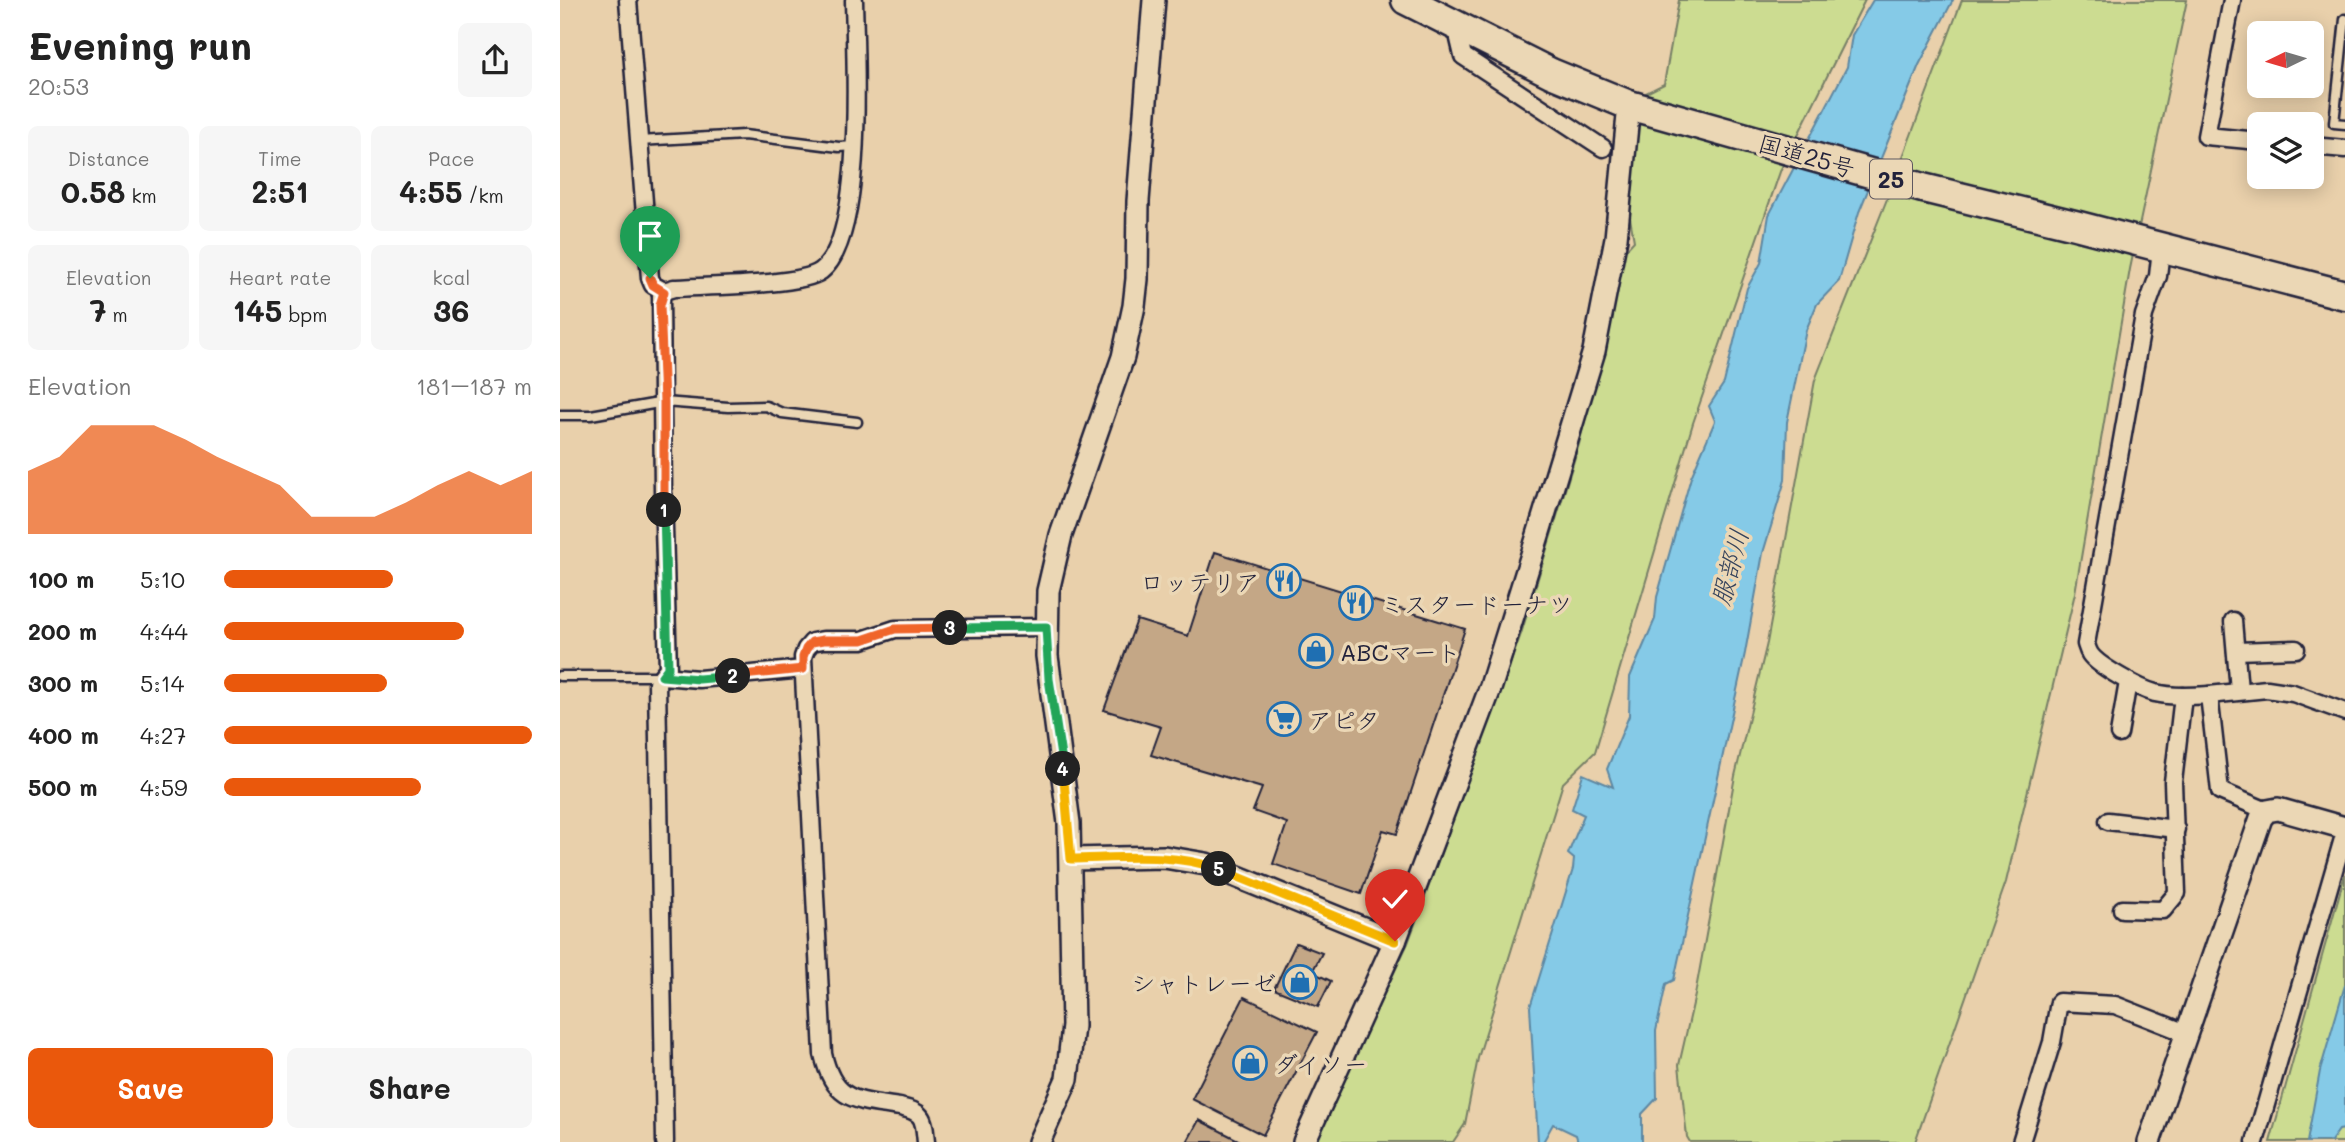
<!DOCTYPE html>
<html lang="en">
<head>
<meta charset="utf-8">
<style>
  :root { --surface:#fff; --page:#f6f6f6; --text:#222; --muted:#767676; --accent:#ea580c }
  body { margin:0; font-family:Mali,"Klee One",sans-serif; background:var(--page); color:var(--text); height:100vh; display:flex; flex-direction:column; font-size:26px; white-space:nowrap }
  * { box-sizing:border-box; margin:0 }
  p { font-size:23px; color:var(--muted) }
  .icon { flex:none; width:38px; height:38px; fill:none; stroke:currentColor; stroke-width:2; stroke-linecap:round; stroke-linejoin:round }
  .map { position:relative; flex:1; overflow:hidden }
  .side { display:flex; flex-direction:column; background:var(--surface); width:560px }
  .side>* { flex:none }
  .needle { width:46px; rotate:265deg }
  .controls { position:absolute; left:1687px; top:21px; display:grid; gap:14px }
  .controls a { display:grid; place-items:center; width:77px; height:77px; border-radius:10px; background:var(--surface); box-shadow:0 4px 18px #0003; font-size:35px }
  .pin { position:absolute; display:grid; place-items:center; width:60px; height:60px; color:#fff; margin:-72px -30px; border-radius:50% 50% 50% 0; rotate:-45deg; box-shadow:0 0 7px #0007 }
  .pin .icon { rotate:45deg }
  .km { position:absolute; width:35px; height:35px; margin:-18px; border-radius:50%; background:#222; color:#fff; font-size:19px; line-height:35px; text-align:center }
  .round { display:grid; place-items:center; flex:none; width:74px; height:74px; border-radius:10px; background:var(--page) }
  .summary { display:flex; align-items:center; justify-content:space-between; height:119px; padding:0 28px }
  h1 { font-size:38px; font-weight:700; line-height:52px }
  .metrics { display:grid; grid-template-columns:repeat(3,1fr); gap:10px; height:119px; padding:7px 28px }
  .metrics div { display:grid; align-content:center; border-radius:10px; background:var(--page); text-align:center }
  .metrics b { font-size:30px; font-weight:700 }
  .metrics small { font-size:19px; font-weight:400 }
  .metrics p { font-size:19px }
  .chart { height:196px; padding:14px 28px }
  .chart p { display:flex; justify-content:space-between }
  .chart svg { width:100%; height:126px; margin-top:7px; fill:var(--accent); opacity:.7 }
  .button { display:flex; gap:14px; margin-top:auto; padding:14px 28px }
  .button a { flex:1; height:80px; border-radius:10px; background:var(--accent); color:#fff; font-size:28px; font-weight:700; line-height:80px; text-align:center }
  .button a+a { background:var(--page); color:var(--text) }
  ul { padding:0 28px; list-style:none; font-size:23px }
  li { display:grid; grid-template-columns:112px 84px 1fr; align-items:center; height:52px }
  li i { height:18px; border-radius:9px; background:var(--accent) }
  main { display:flex; flex:1; min-height:0 }
  .map>svg:first-child { display:block }
  .green { fill:#ccdc91; stroke:#777f66; stroke-width:2 }
  .water { fill:#85cae7; stroke:#5d87a2; stroke-width:2 }
  .building { fill:#c4a786; stroke:#22223b; stroke-width:2 }
  .lines { fill:none; stroke-linecap:round; stroke-linejoin:round }
  .lane-casing { stroke:#22223b; stroke-width:13 }
  .street-casing { stroke:#22223b; stroke-width:21 }
  .secondary-casing { stroke:#22223b; stroke-width:26 }
  .highway-casing { stroke:#22223b; stroke-width:33 }
  .lane { stroke:#ebd7b5; stroke-width:8 }
  .street { stroke:#ebd7b5; stroke-width:16 }
  .secondary { stroke:#ebd7b5; stroke-width:21 }
  .highway { stroke:#ebd7b5; stroke-width:28 }
  .split-1-casing { stroke:#fff; stroke-width:14 }
  .split-2-casing { stroke:#fff; stroke-width:14 }
  .split-3-casing { stroke:#fff; stroke-width:14 }
  .split-4-casing { stroke:#fff; stroke-width:14 }
  .split-5-casing { stroke:#fff; stroke-width:14 }
  .split-6-casing { stroke:#fff; stroke-width:14 }
  .split-1 { stroke:#f0652b; stroke-width:9 }
  .split-2 { stroke:#22a559; stroke-width:9 }
  .split-3 { stroke:#f0652b; stroke-width:9 }
  .split-4 { stroke:#22a559; stroke-width:9 }
  .split-5 { stroke:#f5b400; stroke-width:9 }
  .split-6 { stroke:#f5b400; stroke-width:9 }
  .labels { text-anchor:middle; dominant-baseline:central; stroke-width:7; stroke-linejoin:round; paint-order:stroke }
  .shield { fill:#ebd7b5; stroke:#5e5860; stroke-width:2 }
  .shield-label { font-size:23px; font-weight:bold; fill:#22223b }
  .street-label { font-size:24px; fill:#22223b; stroke:#ebd7b5 }
  .poi-label { font-size:24px; fill:#22223b; stroke:#ebd7b5; text-anchor:start }
  .water-label { font-size:26px; font-style:italic; fill:#36445d; stroke:#ebd7b5 }
</style>
</head>
<body>
<main>
<section class="side">
<div class="summary"><div><h1>Evening run</h1><p>20:53</p></div><a class="round"><svg class="icon" aria-label="share" viewBox="0 0 24 24"><path d="M12 15V3M7 8l5-5 5 5M5 13v7h14v-7"/></svg></a></div>
<div class="metrics">
<div><p>Distance</p><b>0.58<small> km</small></b></div>
<div><p>Time</p><b>2:51</b></div>
<div><p>Pace</p><b>4:55<small> /km</small></b></div>
</div>
<div class="metrics">
<div><p>Elevation</p><b>7<small> m</small></b></div>
<div><p>Heart rate</p><b>145<small> bpm</small></b></div>
<div><p>kcal</p><b>36</b></div>
</div>
<div class="chart"><p><span>Elevation</span>181–187 m</p>
<svg viewBox="0 0 160 44" preserveAspectRatio="none"><path d="M0 44V22L10 17L20 6L30 6L40 6L50 11L60 17L70 22L80 27L90 38L100 38L110 38L120 33L130 27L140 22L150 27L160 22V44z"/></svg>
</div>
<ul>
<li><b>100 m</b>5:10<i style="width:55%"></i></li>
<li><b>200 m</b>4:44<i style="width:78%"></i></li>
<li><b>300 m</b>5:14<i style="width:53%"></i></li>
<li><b>400 m</b>4:27<i style="width:100%"></i></li>
<li><b>500 m</b>4:59<i style="width:64%"></i></li>
</ul>
<div class="button"><a>Save</a><a>Share</a></div>
</section>
<div class="map">
<svg width="1785" height="1142" viewBox="0 0 1785 1142">
  <rect width="100%" height="100%" fill="#e9d0ab"/>
  <filter id="ink" filterUnits="userSpaceOnUse"><feTurbulence type="fractalNoise" baseFrequency=".0143" numOctaves="2"/><feDisplacementMap in="SourceGraphic" scale="14" xChannelSelector="R" yChannelSelector="G"/><feConvolveMatrix kernelMatrix="1 2 1 2 8 2 1 2 1" color-interpolation-filters="sRGB"/></filter>
  <g filter="url(#ink)">
    <g class="green">
      <polygon points="1119,0 1305,0 1221,169 1133,423 1035,752 1003,783 918,1058 905,1124 893,1142 754,1142 848,943 961,634 1019,444 1055,302 1063,253 1074,241 1069,212 1078,125 1086,93 1104,84"/>
      <polygon points="1402,0 1627,0 1570,269 1515,593 1446,882 1355,1142 1130,1142 1127,1137 1119,1065 1135,995 1175,776 1207,643 1255,380 1327,199"/>
      <polygon points="1785,874 1785,1142 1710,1142"/>
    </g>
    <g class="water">
      <polygon points="1313,0 1393,0 1359,65 1299,212 1279,281 1257,304 1246,330 1227,422 1225,480 1203,553 1185,653 1114,980 1106,984 1096,1031 1097,1098 1082,1114 1082,1142 1018,1142 1016,1135 993,1124 983,1142 978,1142 970,1007 1013,869 1014,859 1008,854 1024,815 1012,809 1023,774 1053,787 1047,769 1069,716 1070,677 1095,619 1097,597 1131,477 1155,421 1149,406 1164,383 1187,288 1201,263 1209,215 1287,67 1292,35"/>
      <polygon points="1785,985 1785,1129 1779,1130 1771,1141 1747,1142 1760,1071"/>
    </g>
    <g class="building">
      <polygon points="655,552 905,629 837,834 823,830 801,894 713,864 727,823 693,811 702,788 591,755 601,727 544,710 577,620 628,636"/>
      <polygon points="736,943 762,953 752,972 771,981 758,1007 714,989"/>
      <polygon points="684,997 757,1032 703,1135 632,1099"/>
      <polygon points="639,1120 682,1142 627,1142"/>
    </g>
    <g class="lines">
      <g class="lane-casing">
        <g id="lane">
          <polyline points="1785,19 1774,123 1785,124"/>
          <polyline points="79,141 184,135 279,147 295,146"/>
          <polyline points="0,415 31,415 104,402 168,407 206,406 222,413 297,422"/>
          <polyline points="0,676 102,676"/>
        </g>
      </g>
      <g class="street-casing">
        <g id="street">
          <polyline points="68,0 90,278 93,285 104,291"/>
          <polyline points="1672,0 1646,136 1699,141"/>
          <polyline points="902,27 899,39 903,56 1043,148"/>
          <polyline points="1752,146 1785,149"/>
          <path d="M1601,249L1598,276L1584,315L1526,644C1527,647 1528,651 1530,654C1538,666 1580,689 1595,693C1613,697 1631,696 1649,695L1660,791L1707,811"/>
          <polyline points="1673,621 1679,690"/>
          <polyline points="1676,651 1736,649"/>
          <polyline points="102,676 139,679 243,669"/>
          <polyline points="1649,695 1707,689 1733,693 1785,712"/>
          <polyline points="1559,734 1568,682"/>
          <polyline points="1548,821 1616,829"/>
          <polyline points="1562,909 1603,910 1617,893 1613,782 1623,696"/>
          <path d="M105,1142L97,682L108,668L103,492L101,296L104,291L114,288C143,286 241,286 261,271C306,237 295,54 294,0"/>
          <path d="M366,1142C365,1134 365,1122 360,1116C355,1110 347,1109 340,1107C297,1100 274,1103 263,1054L243,657L246,649L252,642L263,640H302L335,629L486,627"/>
          <polyline points="1461,1142 1492,1042 1499,1002 1555,1005 1626,1033"/>
          <polyline points="1695,1142 1785,832"/>
        </g>
      </g>
      <g class="secondary-casing">
        <g id="secondary">
          <polyline points="511,859 604,857 646,864 835,941"/>
          <polyline points="479,1142 507,1079 513,1026 509,823 487,656 488,591 501,535 563,357 574,306 577,279 578,201 594,0"/>
          <polyline points="744,1142 835,941 931,686 975,545 1034,351 1056,238 1069,105"/>
          <polyline points="1589,1142 1701,818 1707,811 1718,809 1785,828"/>
        </g>
      </g>
      <g class="highway-casing">
        <polyline id="highway" points="846,0 991,73 1069,105 1363,188 1515,225 1785,295"/>
      </g>
      <use href="#lane" class="lane"/>
      <use href="#street" class="street"/>
      <use href="#secondary" class="secondary"/>
      <use href="#highway" class="highway"/>
    </g>
  </g>
  <g class="lines" filter="url(#ink)">
    <g class="split-1-casing">
      <polyline id="split-1" points="90,278 93,285 104,292 100,305 104,402 104,510"/>
    </g>
    <g class="split-2-casing">
      <polyline id="split-2" points="104,510 108,668 102,676 139,679 173,676"/>
    </g>
    <g class="split-3-casing">
      <polyline id="split-3" points="173,676 243,669 243,657 246,649 252,642 263,640 302,640 335,629 390,628"/>
    </g>
    <g class="split-4-casing">
      <polyline id="split-4" points="390,628 486,627 489,679 503,769"/>
    </g>
    <g class="split-5-casing">
      <path id="split-5" d="M503,769L511,859C561,858 612,852 659,869"/>
    </g>
    <g class="split-6-casing">
      <polyline id="split-6" points="659,869 835,941"/>
    </g>
    <use href="#split-1" class="split-1"/>
    <use href="#split-2" class="split-2"/>
    <use href="#split-3" class="split-3"/>
    <use href="#split-4" class="split-4"/>
    <use href="#split-5" class="split-5"/>
    <use href="#split-6" class="split-6"/>
  </g>
  <defs>
    <g id="restaurant-ring" transform="scale(1.75)"><circle r="9.5" fill="#ebd7b5" stroke="#1f6fb2" stroke-width="1.5"/><path d="M-5-6h1v4h1v-4h1v4h1v-4h1v5L-1.5 .5V6h-2V.5L-5-1ZM5-6V6H3V1.5H1.5Q1.5-4 5-6Z" fill="#1f6fb2"/></g>
    <g id="shop-ring" transform="scale(1.75)"><circle r="9.5" fill="#ebd7b5" stroke="#1f6fb2" stroke-width="1.5"/><path d="M-5-2.5h2.3a2.7 3.5 0 0 1 5.4 0H5L5.5 6h-11ZM-1.5-2.5h3a1.5 2.3 0 0 0-3 0Z" fill="#1f6fb2"/></g>
    <g id="supermarket-ring" transform="scale(1.75)"><circle r="9.5" fill="#ebd7b5" stroke="#1f6fb2" stroke-width="1.5"/><path d="M-6-5.5h2.5l.6 2H6L4.5 2H-2.5L-4.4-4H-6ZM-1.5 3.2a1.3 1.3 0 1 0 .1 0ZM3 3.2a1.3 1.3 0 1 0 .1 0Z" fill="#1f6fb2"/></g>
  </defs>
  <g fill-rule="evenodd">
    <use href="#restaurant-ring" x="724" y="581"/>
    <use href="#restaurant-ring" x="796" y="603"/>
    <use href="#shop-ring" x="756" y="651"/>
    <use href="#supermarket-ring" x="724" y="719"/>
    <use href="#shop-ring" x="740" y="982"/>
    <use href="#shop-ring" x="690" y="1063"/>
  </g>
  <g class="labels">
    <rect class="shield" x="1310" y="159.5" width="42" height="39" rx="5"/>
    <g class="shield-label">
      <text x="1331" y="179">25</text>
    </g>
    <g class="street-label">
      <text transform="translate(1247 155) rotate(16)">国道25号</text>
    </g>
    <g class="poi-label">
      <text x="700" y="581" text-anchor="end">ロッテリア</text>
      <text x="820" y="603">ミスタードーナツ</text>
      <text x="780" y="651">ABCマート</text>
      <text x="748" y="719">アピタ</text>
      <text x="716" y="982" text-anchor="end">シャトレーゼ</text>
      <text x="714" y="1063">ダイソー</text>
    </g>
    <g class="water-label">
      <text transform="translate(1169 567) rotate(-75)">服部川</text>
    </g>
  </g>
</svg>
<div class="controls">
<a><svg class="needle" viewBox="-14 -14 28 28"><path d="M0-13l5 13h-10z" fill="#e53935"/><path d="M0 13l5-13h-10z" fill="#767676"/></svg></a>
<a><svg class="icon" aria-label="layers" viewBox="0 0 24 24"><path d="M12 4l9 5-9 5-9-5zM3 14l9 5 9-5"/></svg></a>
</div>
<div class="pin" style="left:90px;top:278px;background:#1e9e55"><svg class="icon" aria-label="arrive" viewBox="0 0 24 24"><path d="M6 21V4h12l-3 4 3 4H6"/></svg></div>
<div class="pin" style="left:835px;top:941px;background:#d93025"><svg class="icon" aria-label="check" viewBox="0 0 24 24"><path d="M5 12l5 5 9-10"/></svg></div>
<b class="km" style="left:104px;top:510px">1</b>
<b class="km" style="left:173px;top:676px">2</b>
<b class="km" style="left:390px;top:628px">3</b>
<b class="km" style="left:503px;top:769px">4</b>
<b class="km" style="left:659px;top:869px">5</b>
</div>
</main>
</body>
</html>
